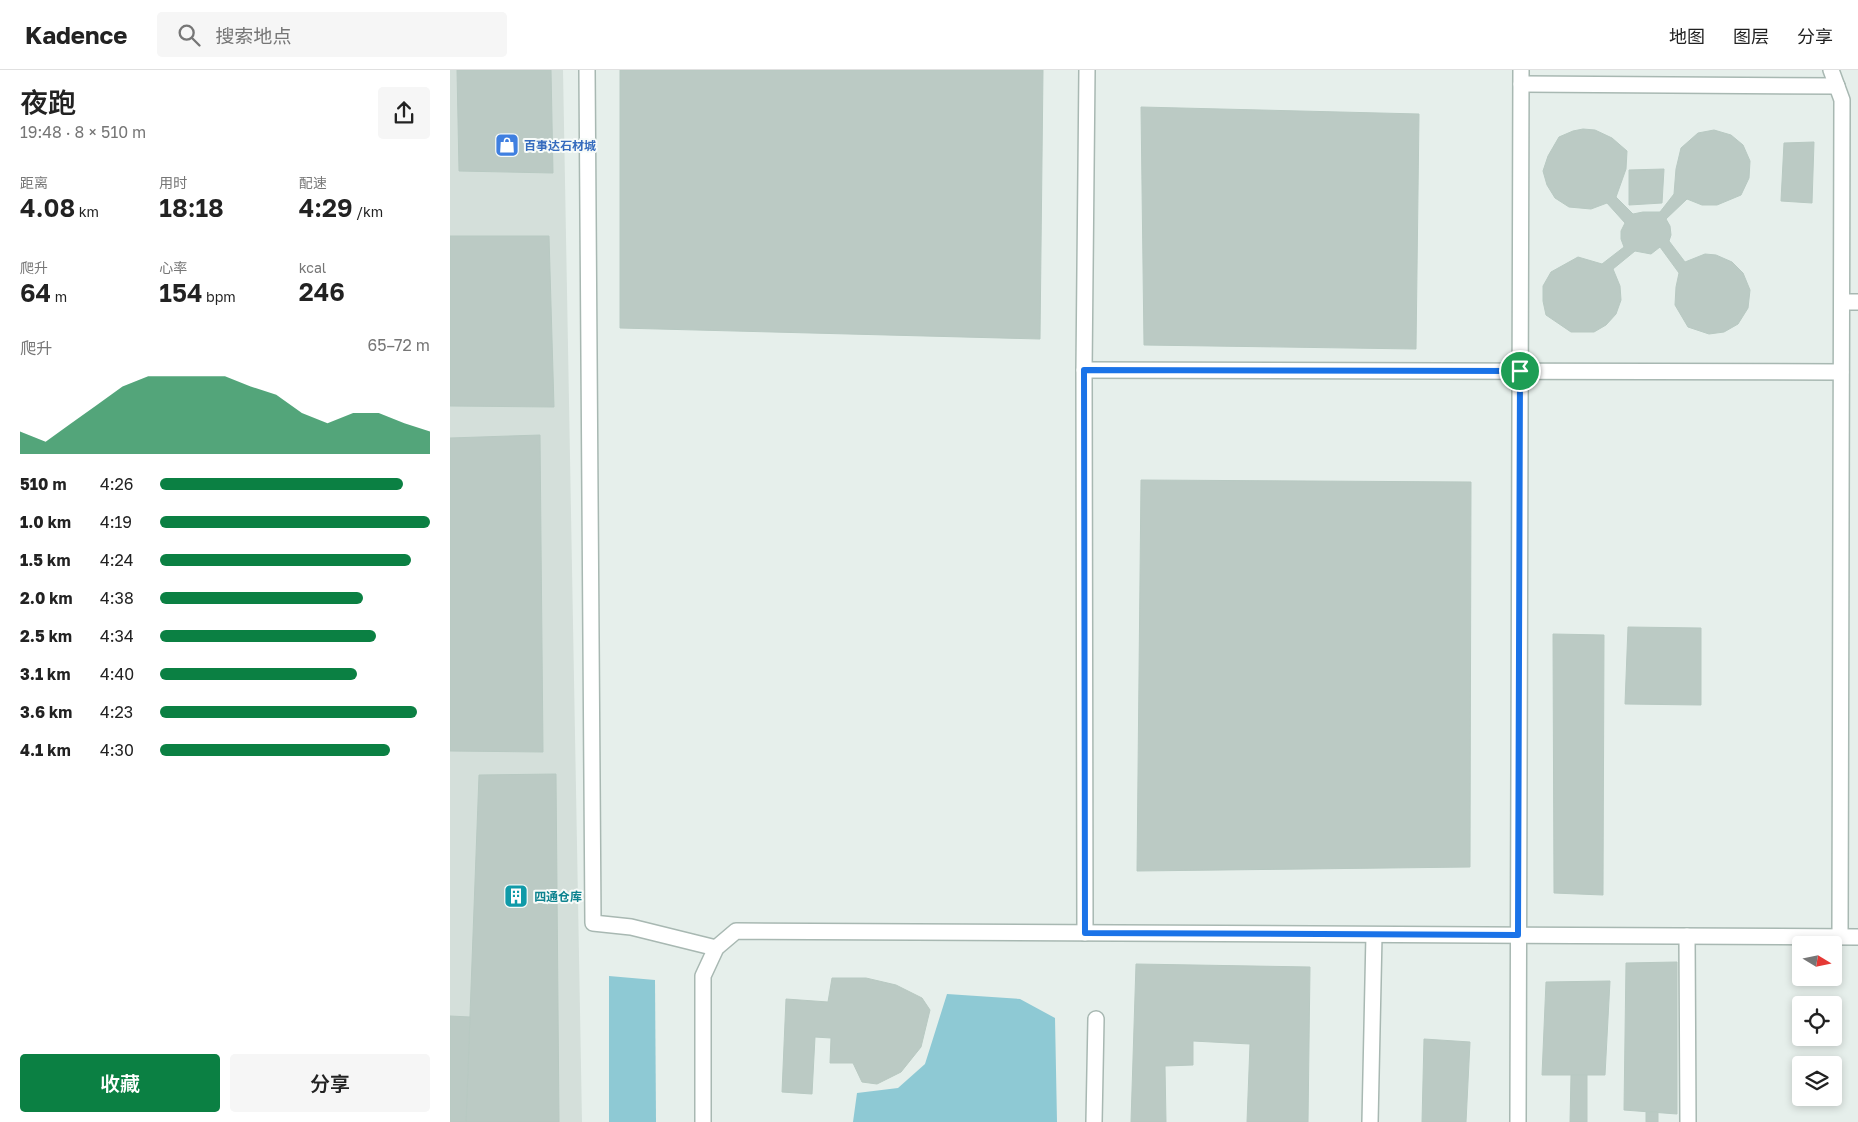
<!DOCTYPE html>
<html lang="zh">
<head>
<meta charset="utf-8">
<style>
  :root { --surface:#fff; --page:#f6f6f6; --text:#222; --muted:#767676; --line:#e0e0e0; --accent:#0b8043 }
  body { margin:0; font-family:"Golos Text","Noto Sans SC",sans-serif; background:var(--page); color:var(--text); height:100vh; display:flex; flex-direction:column; font-size:19px; white-space:nowrap }
  * { box-sizing:border-box; margin:0 }
  p { font-size:16px; color:var(--muted) }
  .icon { flex:none; width:28px; height:28px; fill:none; stroke:currentColor; stroke-width:2; stroke-linecap:round; stroke-linejoin:round }
  .map { position:relative; flex:1; overflow:hidden }
  .details { display:flex; flex-direction:column; background:var(--surface); width:450px }
  .details>* { flex:none }
  .needle { width:32px; rotate:100deg }
  .buttons { position:absolute; left:1342px; top:866px; display:grid; gap:10px }
  .buttons a { display:grid; place-items:center; width:50px; height:50px; border-radius:5px; background:var(--surface); box-shadow:0 2px 8px #0003; font-size:25px }
  .pin { position:absolute; display:grid; place-items:center; width:42px; height:42px; color:#fff; margin:-21px; border:2px solid #fff; border-radius:50%; box-shadow:0 1px 5px #0007 }
  .round { display:grid; place-items:center; flex:none; width:52px; height:52px; border-radius:5px; background:var(--page) }
  .overview { display:flex; align-items:center; justify-content:space-between; height:85px; padding:0 20px }
  h1 { font-size:28px; font-weight:600; line-height:38px }
  .stats { display:grid; grid-template-columns:repeat(3,1fr); gap:8px; height:85px; padding:5px 20px }
  .stats div { display:grid; align-content:center }
  .stats b { font-size:25px; font-weight:600 }
  .stats small { font-size:14px; font-weight:400 }
  .stats p { font-size:14px }
  .chart { height:140px; padding:10px 20px }
  .chart p { display:flex; justify-content:space-between }
  .chart svg { width:100%; height:90px; margin-top:5px; fill:var(--accent); opacity:.7 }
  .cta { display:flex; gap:10px; margin-top:auto; padding:10px 20px }
  .cta a { flex:1; height:58px; border-radius:5px; background:var(--accent); color:#fff; font-size:20px; font-weight:600; line-height:58px; text-align:center }
  .cta a+a { background:var(--page); color:var(--text) }
  ul { padding:0 20px; list-style:none; font-size:16px }
  li { display:grid; grid-template-columns:80px 60px 1fr; align-items:center; height:38px }
  li i { height:12px; border-radius:6px; background:var(--accent) }
  header { display:flex; align-items:center; gap:30px; box-sizing:border-box; height:70px; padding:0 25px; background:var(--surface); border-bottom:1px solid var(--line) }
  header strong { font-size:24px }
  nav { display:flex; gap:28px; margin-inline-start:auto; font-size:18px }
  .search { width:350px; height:45px; background:var(--page); display:flex; align-items:center; gap:12px; box-sizing:border-box; padding:0 18px; border-radius:5px; color:var(--muted); font-size:19px }
  main { display:flex; flex:1; min-height:0 }
  .map>svg:first-child { display:block }
  .built { fill:#d4dfda }
  .water { fill:#8ec9d4 }
  .building { fill:#bbcac4; stroke:#b8c9c2 }
  .lines { fill:none; stroke-linecap:round; stroke-linejoin:round }
  .minor-casing { stroke:#a8b8b2; stroke-width:18 }
  .minor { stroke:#fff; stroke-width:15 }
  .route-casing { stroke:#fff; stroke-width:10 }
  .route { stroke:#1a73e8; stroke-width:6 }
  .labels { text-anchor:middle; dominant-baseline:central; stroke-width:4; stroke-linejoin:round; paint-order:stroke }
  .shop-label { font-size:12px; font-weight:bold; fill:#366cbe; stroke:#f7fbf9; text-anchor:start }
  .culture-label { font-size:12px; font-weight:bold; fill:#0d838f; stroke:#f7fbf9; text-anchor:start }
</style>
</head>
<body>
<header>
<strong>Kadence</strong>
<div class="search"><svg class="icon" aria-label="search" viewBox="0 0 24 24"><circle cx="10" cy="10" r="6"/><path d="M15 15l6 6"/></svg>搜索地点</div>
<nav><a>地图</a><a>图层</a><a>分享</a></nav>
</header>
<main>
<section class="details">
<div class="overview"><div><h1>夜跑</h1><p>19:48 · 8 × 510 m</p></div><a class="round"><svg class="icon" aria-label="share" viewBox="0 0 24 24"><path d="M12 15V3M7 8l5-5 5 5M5 13v7h14v-7"/></svg></a></div>
<div class="stats">
<div><p>距离</p><b>4.08<small> km</small></b></div>
<div><p>用时</p><b>18:18</b></div>
<div><p>配速</p><b>4:29<small> /km</small></b></div>
</div>
<div class="stats">
<div><p>爬升</p><b>64<small> m</small></b></div>
<div><p>心率</p><b>154<small> bpm</small></b></div>
<div><p>kcal</p><b>246</b></div>
</div>
<div class="chart"><p><span>爬升</span>65–72 m</p>
<svg viewBox="0 0 160 44" preserveAspectRatio="none"><path d="M0 44V33L10 38L20 29L30 20L40 11L50 6L60 6L70 6L80 6L90 11L100 15L110 24L120 29L130 24L140 24L150 29L160 33V44z"/></svg>
</div>
<ul>
<li><b>510 m</b>4:26<i style="width:90%"></i></li>
<li><b>1.0 km</b>4:19<i style="width:100%"></i></li>
<li><b>1.5 km</b>4:24<i style="width:93%"></i></li>
<li><b>2.0 km</b>4:38<i style="width:75%"></i></li>
<li><b>2.5 km</b>4:34<i style="width:80%"></i></li>
<li><b>3.1 km</b>4:40<i style="width:73%"></i></li>
<li><b>3.6 km</b>4:23<i style="width:95%"></i></li>
<li><b>4.1 km</b>4:30<i style="width:85%"></i></li>
</ul>
<div class="cta"><a>收藏</a><a>分享</a></div>
</section>
<div class="map">
<svg width="1408" height="1052" viewBox="0 0 1408 1052">
  <rect width="100%" height="100%" fill="#e6efeb"/>
  <polygon class="built" points="0,0 113,0 132,1052 0,1052"/>
  <g class="water">
    <polygon points="159,906 205,910 206,1052 159,1052"/>
    <polygon points="497,924 570,929 605,948 607,1052 403,1052 407,1023 448,1018 475,994"/>
  </g>
  <g class="building">
    <polygon points="7,0 101,0 103,103 9,101"/>
    <polygon points="170,0 593,0 590,269 170,258"/>
    <polygon points="691,37 969,44 966,279 694,275"/>
    <polygon points="1133,59 1145,60 1162,68 1177,81 1176,99 1166,127 1183,144 1193,142 1210,142 1224,124 1226,99 1231,78 1248,63 1264,60 1281,65 1293,75 1300,91 1299,108 1291,125 1267,135 1252,135 1237,129 1216,149 1220,156 1221,165 1219,171 1235,192 1255,184 1266,185 1282,192 1293,203 1300,220 1298,238 1288,254 1274,262 1259,264 1238,257 1225,235 1226,217 1229,203 1210,177 1201,184 1185,181 1163,199 1170,216 1171,230 1166,244 1156,255 1144,262 1121,262 1096,245 1093,231 1093,216 1101,202 1128,187 1152,194 1174,177 1171,169 1171,161 1175,153 1157,133 1141,139 1119,137 1105,128 1097,115 1093,101 1098,86 1109,67 1123,61"/>
    <polygon points="1364,72 1362,133 1331,131 1334,73"/>
    <polygon points="1214,99 1212,133 1179,135 1179,100"/>
    <polygon points="0,166 99,166 104,337 0,336"/>
    <polygon points="90,365 93,682 0,681 0,368"/>
    <polygon points="691,410 1021,412 1020,797 687,801"/>
    <polygon points="1178,557 1251,558 1251,635 1175,634"/>
    <polygon points="1103,564 1154,565 1153,825 1104,823"/>
    <polygon points="106,704 109,1052 16,1052 29,705"/>
    <polygon points="1227,892 1227,1044 1174,1040 1176,893"/>
    <polygon points="686,894 860,897 858,1052 797,1052 800,974 743,971 743,995 715,996 716,1052 681,1052"/>
    <polygon points="382,908 416,908 446,915 472,928 480,940 471,977 451,1002 427,1014 412,1012 403,993 380,993 381,968 365,967 362,1024 332,1022 336,929 378,932"/>
    <polygon points="1160,911 1155,1005 1092,1005 1096,912"/>
    <polygon points="0,946 20,947 16,1052 0,1052"/>
    <polygon points="974,969 1020,972 1016,1052 972,1052"/>
    <polygon points="1121,1005 1137,1005 1137,1052 1120,1052"/>
    <rect x="1196" y="1042" width="12" height="10"/>
  </g>
  <g class="lines">
    <g class="minor-casing">
      <g id="minor">
        <polyline points="137,0 143,853 181,857 266,878"/>
        <polyline points="1381,0 1392,30 1390,866"/>
        <polyline points="1071,14 1387,16"/>
        <polyline points="1392,232 1408,232"/>
        <polyline points="634,300 1391,302"/>
        <polyline points="635,863 634,300 637,0"/>
        <polyline points="1237,866 1238,1052"/>
        <polyline points="253,1052 253,906 266,878 286,861 1408,867"/>
        <polyline points="644,1052 646,949"/>
        <polyline points="920,1052 924,865"/>
        <polyline points="1068,1052 1071,0"/>
      </g>
    </g>
    <use href="#minor" class="minor"/>
  </g>
  <g class="lines">
    <g class="route-casing">
      <polygon id="route" points="634,300 1070,301 1068,865 635,863"/>
    </g>
    <use href="#route" class="route"/>
  </g>
  <defs>
    <g id="shop-square" transform="scale(1.25)"><rect x="-9" y="-9" width="18" height="18" rx="4" fill="#3f7fe0" stroke="#f7fbf9"/><path d="M-5-2.5h2.3a2.7 3.5 0 0 1 5.4 0H5L5.5 6h-11ZM-1.5-2.5h3a1.5 2.3 0 0 0-3 0Z" fill="#fff"/></g>
    <g id="building-square" transform="scale(1.25)"><rect x="-9" y="-9" width="18" height="18" rx="4" fill="#0f9aa8" stroke="#f7fbf9"/><path d="M-4-6H4V6H1V3H-1V6H-4ZM-2.5-4.3h1.7v1.8h-1.7ZM.8-4.3h1.7v1.8H.8ZM-2.5-1h1.7V.8h-1.7ZM.8-1h1.7V.8H.8Z" fill="#fff"/></g>
  </defs>
  <g fill-rule="evenodd">
    <use href="#shop-square" x="57" y="75"/>
    <use href="#building-square" x="66" y="826"/>
  </g>
  <g class="labels">
    <g class="shop-label">
      <text x="74" y="75">百事达石材城</text>
    </g>
    <g class="culture-label">
      <text x="84" y="826">四通仓库</text>
    </g>
  </g>
</svg>
<div class="buttons">
<a><svg class="needle" viewBox="-14 -14 28 28"><path d="M0-13l5 13h-10z" fill="#e53935"/><path d="M0 13l5-13h-10z" fill="#767676"/></svg></a>
<a><svg class="icon" aria-label="locate" viewBox="0 0 24 24"><circle cx="12" cy="12" r="6"/><path d="M12 2v4M12 18v4M2 12h4M18 12h4"/></svg></a>
<a><svg class="icon" aria-label="layers" viewBox="0 0 24 24"><path d="M12 4l9 5-9 5-9-5zM3 14l9 5 9-5"/></svg></a>
</div>
<div class="pin" style="left:1070px;top:301px;background:#1e9e55"><svg class="icon" aria-label="arrive" viewBox="0 0 24 24"><path d="M6 21V4h12l-3 4 3 4H6"/></svg></div>
</div>
</main>
</body>
</html>
